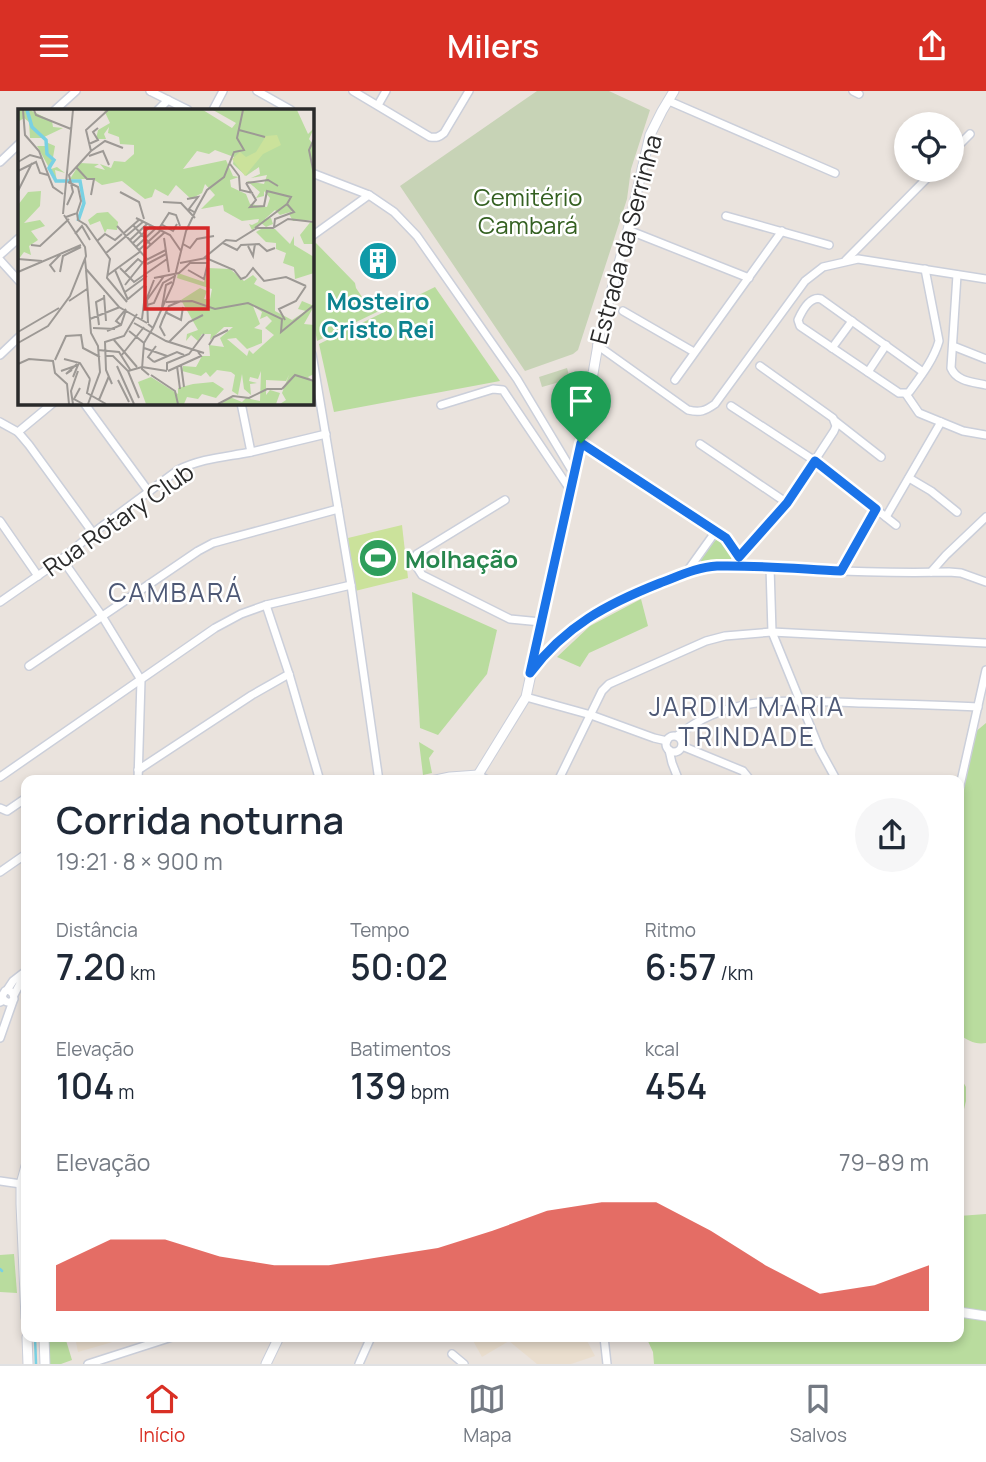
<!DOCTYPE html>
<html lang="pt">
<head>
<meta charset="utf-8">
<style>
  :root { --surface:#fff; --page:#f6f6f7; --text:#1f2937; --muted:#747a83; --line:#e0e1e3; --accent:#d93025 }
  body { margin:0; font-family:Manrope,sans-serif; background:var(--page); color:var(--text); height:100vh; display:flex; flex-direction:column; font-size:26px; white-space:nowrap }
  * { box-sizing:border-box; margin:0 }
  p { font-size:23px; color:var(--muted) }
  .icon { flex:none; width:38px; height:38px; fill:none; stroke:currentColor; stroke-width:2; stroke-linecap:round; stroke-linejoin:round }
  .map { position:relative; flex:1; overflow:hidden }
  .sheet { position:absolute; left:21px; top:684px; width:943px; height:567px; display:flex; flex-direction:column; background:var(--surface); border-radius:14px; box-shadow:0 4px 10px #0003 }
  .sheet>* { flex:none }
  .fabs { position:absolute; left:894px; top:21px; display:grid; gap:14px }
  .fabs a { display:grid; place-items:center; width:70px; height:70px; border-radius:50%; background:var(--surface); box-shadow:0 4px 10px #0003; font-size:35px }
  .pin { position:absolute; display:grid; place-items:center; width:60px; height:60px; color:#fff; margin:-72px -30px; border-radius:50% 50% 50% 0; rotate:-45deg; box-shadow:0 0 7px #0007 }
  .pin .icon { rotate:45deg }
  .round { display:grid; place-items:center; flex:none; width:74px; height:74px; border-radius:37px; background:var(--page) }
  .head { display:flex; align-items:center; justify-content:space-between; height:119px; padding:0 35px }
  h1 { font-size:38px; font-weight:600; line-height:52px }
  .metrics { display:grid; grid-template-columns:repeat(3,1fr); gap:10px; height:119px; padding:7px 35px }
  .metrics div { display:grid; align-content:center }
  .metrics b { font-size:35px; font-weight:600 }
  .metrics small { font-size:19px; font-weight:400 }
  .metrics p { font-size:19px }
  .chart { height:196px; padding:14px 35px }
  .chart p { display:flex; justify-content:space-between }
  .chart svg { width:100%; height:126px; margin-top:7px; fill:var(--accent); opacity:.7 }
  header { display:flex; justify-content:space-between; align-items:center; height:91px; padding:0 35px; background:var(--accent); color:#fff; font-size:32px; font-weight:600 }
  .tab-bar { display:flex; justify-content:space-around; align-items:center; height:98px; border-top:2px solid var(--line); background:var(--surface); font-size:19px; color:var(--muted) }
  .tab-bar a { display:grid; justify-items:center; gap:4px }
  .tab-bar .current { color:var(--accent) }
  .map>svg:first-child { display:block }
  .education { fill:#eadece }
  .green { fill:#b9dc9e }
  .cemetery { fill:#c7d3b6 }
  .pitch { fill:#cbe29b }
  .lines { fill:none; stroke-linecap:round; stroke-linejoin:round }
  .stream { stroke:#79d1e3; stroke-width:2.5 }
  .minor-casing { stroke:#cbcfda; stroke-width:10 }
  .tertiary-casing { stroke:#cbcfda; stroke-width:11 }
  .minor { stroke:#fff; stroke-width:7 }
  .tertiary { stroke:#fff; stroke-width:9 }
  .route-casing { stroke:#fff; stroke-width:14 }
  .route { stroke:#1a73e8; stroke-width:9 }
  .labels { text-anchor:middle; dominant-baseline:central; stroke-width:5; stroke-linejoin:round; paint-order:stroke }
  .park-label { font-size:24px; fill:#346021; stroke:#fff }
  .street-label { font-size:24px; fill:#2a2a2a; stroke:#fff }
  .culture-label { font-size:24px; font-weight:bold; fill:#0d838f; stroke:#fff }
  .leisure-label { font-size:24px; font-weight:bold; fill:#27864d; stroke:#fff; text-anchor:start }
  .neighbourhood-label { font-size:26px; letter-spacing:2px; fill:#4e5976; stroke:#fff }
  .inset-river { fill:none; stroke:#79d1e3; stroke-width:3.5 }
  .inset-road { fill:none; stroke:#9d9995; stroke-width:2 }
  .view { fill:#d62828; fill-opacity:0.15; stroke:#d62828; stroke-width:3.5 }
  .inset-edge { fill:none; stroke:#2a2a2a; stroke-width:3.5 }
</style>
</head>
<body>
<header><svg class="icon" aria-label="menu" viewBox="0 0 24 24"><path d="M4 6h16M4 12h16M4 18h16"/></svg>Milers<svg class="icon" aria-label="share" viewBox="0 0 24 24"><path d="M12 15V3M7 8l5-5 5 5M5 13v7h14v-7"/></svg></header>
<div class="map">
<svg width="986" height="1273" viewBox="0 0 986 1273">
  <rect width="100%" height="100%" fill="#eae3dd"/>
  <g class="education">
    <polygon points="75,1246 123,1246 123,1248 78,1261"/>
    <polygon points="471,1246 585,1246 595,1265 571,1273 537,1273 509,1250 482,1266"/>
  </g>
  <g class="green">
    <polygon points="316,152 355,192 356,197 364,209 369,208 379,220 317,250 312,221 312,155"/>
    <polygon points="435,196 500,290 334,321 319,253"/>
    <polygon points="716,449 724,450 732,459 731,469 720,473 703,474 700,468 708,456"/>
    <polygon points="412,501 497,539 487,583 438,644 420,637"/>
    <polygon points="641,508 648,535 589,562 580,576 557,566 590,535"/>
    <path d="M986,632V952C975,954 968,949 959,944V774L964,772L959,768V697L962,683L960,672L967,654L974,642Z"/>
    <polygon points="419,651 434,660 429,667 432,682 423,684"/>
    <polygon points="959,984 966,996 966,1010 959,1039"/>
    <polygon points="986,1123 986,1273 654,1273 653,1261 646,1246 959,1246 959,1125"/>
    <polygon points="14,1163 17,1202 0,1201 0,1164"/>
    <polygon points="48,1246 65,1246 72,1269 61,1273 50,1273"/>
  </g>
  <g class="cemetery">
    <polygon points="537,0 609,0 650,19 631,78 627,108 578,259 573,263 525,280 400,95"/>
    <polygon points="567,277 570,288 542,296 539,286"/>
  </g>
  <polygon class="pitch" points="402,434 408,487 355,500 348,447"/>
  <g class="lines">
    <g class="stream">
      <polyline points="0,1178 2,1180"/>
      <polyline points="35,1246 36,1273"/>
    </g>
    <g class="minor-casing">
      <g id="minor">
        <polyline points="150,0 188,19"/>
        <polyline points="257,0 291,19"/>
        <path d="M353,0L430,46C437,47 439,46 444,42L469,0"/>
        <polyline points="853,0 859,3"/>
        <polyline points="669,10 835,82"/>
        <polyline points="378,14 386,0"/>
        <polyline points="55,19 76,0"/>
        <polyline points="158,19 168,9"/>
        <polyline points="213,19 223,0"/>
        <polyline points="952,61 970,43"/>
        <polyline points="0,71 19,53"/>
        <polyline points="312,82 369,104 394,121 417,145 517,288 574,383"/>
        <polyline points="726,125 829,154"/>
        <polyline points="628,139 749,187"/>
        <polyline points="312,145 369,104"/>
        <polyline points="0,164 19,147"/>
        <polyline points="0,169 19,190"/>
        <polyline points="846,169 935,79"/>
        <path d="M957,184L951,277C957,291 973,291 986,294"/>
        <polyline points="623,220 694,261"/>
        <path d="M597,254L688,319C700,322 705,320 715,313L805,190L823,176L858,168L986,188"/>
        <polyline points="953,255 986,268"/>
        <polyline points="832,257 852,230"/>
        <polyline points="312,263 351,494 379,690"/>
        <polyline points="0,264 19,246"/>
        <polyline points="868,281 886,254"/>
        <path d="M923,281L821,208C810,205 802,220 798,229L800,235L899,302H908L910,300C921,285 934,268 939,250L925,178"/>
        <polyline points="675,289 782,140"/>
        <polyline points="906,303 919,322 963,340 986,344"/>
        <polyline points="84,312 149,401"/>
        <polyline points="241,312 251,361"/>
        <polyline points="441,314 493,298 503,299 571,400"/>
        <polyline points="731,315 815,370 896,434"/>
        <polyline points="835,330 881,366"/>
        <polyline points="0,331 18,341 29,354 93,442"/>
        <polyline points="18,341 53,312"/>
        <polyline points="581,352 726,448 736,460 739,469"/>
        <polyline points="700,353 787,412"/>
        <polyline points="909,387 931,400 957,421"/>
        <polyline points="505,409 417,463 413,470 422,484 510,528 541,531"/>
        <polyline points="886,426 941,331"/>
        <polyline points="0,430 38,485"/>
        <polyline points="739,466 787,412 834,340 836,335 833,327 760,275"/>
        <polyline points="62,468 102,525 141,589 138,690"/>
        <polyline points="770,476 772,541 820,659 837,690"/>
        <polyline points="841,480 875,418"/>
        <polyline points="931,481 946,464 986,426"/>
        <polyline points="686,482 716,440"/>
        <path d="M0,511L62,468L93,442L178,379C202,367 226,366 251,361C276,355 301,349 326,343"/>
        <polyline points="266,514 289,583 320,690"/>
        <polyline points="29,575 198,460 213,452 338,418"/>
        <path d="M533,578C565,535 610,511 659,493C677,485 695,477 715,476C748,473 782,477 816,479C860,481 904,482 949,481L961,482L986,491"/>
        <polyline points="526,606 591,624 654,647 667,650"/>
        <circle cx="674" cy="653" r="8"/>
        <path d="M677,645C731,601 794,610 859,612C898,613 938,614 978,616"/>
        <polyline points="682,655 743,680 751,690"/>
        <polyline points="669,659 672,672 679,690"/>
        <polyline points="138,679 252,604 289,583"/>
        <polyline points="478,684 489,690"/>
        <polyline points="0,686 215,537 241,523 266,514 351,494"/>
        <polyline points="558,690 602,600 609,593 706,550 725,545 772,541 986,552"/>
        <polyline points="959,699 986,579"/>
        <polyline points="0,717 7,720 26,707"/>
        <polyline points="0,781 26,763"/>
        <polyline points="7,899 13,890 26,880"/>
        <polyline points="14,904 25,883"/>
        <path d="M0,911L4,909C7,912 11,912 14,908L13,903L9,899L5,900L2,905L4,909"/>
        <polyline points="0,947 13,910"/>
        <polyline points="0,1090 21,1093"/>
        <polyline points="604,1246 607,1273"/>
        <polyline points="452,1263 464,1273"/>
        <polyline points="88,1273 172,1246"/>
        <polyline points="359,1273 371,1246"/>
      </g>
    </g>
    <g class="tertiary-casing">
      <g id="tertiary">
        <polyline points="431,690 450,686 478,684"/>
        <polyline points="476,690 478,684 526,606 581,352 600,242 628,139 650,44 662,20 674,0"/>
        <polyline points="26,1075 21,1093 21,1113 26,1227"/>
        <polyline points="959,1221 986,1225"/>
        <polyline points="27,1246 28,1273"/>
        <polyline points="44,1246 45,1273"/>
        <polyline points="266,1273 279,1246"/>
      </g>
    </g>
    <use href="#minor" class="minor"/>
    <use href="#tertiary" class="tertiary"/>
  </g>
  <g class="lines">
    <g class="route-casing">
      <path id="route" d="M581,352L726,447L739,466L787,412L815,370L876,418L841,480C800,478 758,474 717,475C697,476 679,485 660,492C607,513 565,535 530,582Z"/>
    </g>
    <use href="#route" class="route"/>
  </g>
  <defs>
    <g id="building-disc" transform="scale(2.0125)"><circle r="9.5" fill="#0f9aa8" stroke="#fff"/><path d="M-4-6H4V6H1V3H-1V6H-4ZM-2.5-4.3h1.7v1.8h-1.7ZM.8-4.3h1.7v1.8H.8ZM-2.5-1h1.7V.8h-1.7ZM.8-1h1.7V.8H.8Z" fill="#fff"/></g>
    <g id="stadium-disc" transform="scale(2.0125)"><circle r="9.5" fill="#2e9e5b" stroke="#fff"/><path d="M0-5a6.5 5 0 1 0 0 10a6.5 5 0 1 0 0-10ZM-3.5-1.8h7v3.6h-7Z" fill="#fff"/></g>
  </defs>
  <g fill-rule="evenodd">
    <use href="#building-disc" x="378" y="170"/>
    <use href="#stadium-disc" x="378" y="467"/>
  </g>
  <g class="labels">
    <g class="park-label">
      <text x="528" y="105">Cemitério<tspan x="528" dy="28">Cambará</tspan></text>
    </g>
    <g class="street-label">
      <text transform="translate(625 148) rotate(-75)">Estrada da Serrinha</text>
      <text transform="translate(118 428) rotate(-35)">Rua Rotary Club</text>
    </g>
    <g class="culture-label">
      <text x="378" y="209">Mosteiro<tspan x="378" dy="28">Cristo Rei</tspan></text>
    </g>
    <g class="leisure-label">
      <text x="405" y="467">Molhação</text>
    </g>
    <g class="neighbourhood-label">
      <text x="176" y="501">CAMBARÁ</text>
      <text x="747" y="615">JARDIM MARIA<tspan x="747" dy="30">TRINDADE</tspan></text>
    </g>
  </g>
  <g transform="translate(18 18)">
    <rect width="296" height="296" fill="#eae3dd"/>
    <path d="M0,1H12L34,12L35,18L45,19L24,29H12L11,13L6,9L0,13ZM86,1H185L214,19L218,14L195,1H279L290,25L296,19L291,30L296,37V135H286L282,126L294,111L275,112L271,105L276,102L262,106L257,101L247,110L253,109L255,115L248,118L243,114L234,121L231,115L234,116L240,113L241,110L224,112L206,102L205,96L183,100L197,86L187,75L184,84L173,90L158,76L150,87L137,80L134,88L127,90L104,72L84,76L75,70H52L62,54L81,55L76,58L87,61L82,55L93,59L96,52L107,53L116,45V36L102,35L101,28L90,24L91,18L86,25L88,30H78L80,21L92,14ZM197,41L216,48L215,55L228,67L241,58L242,65L233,69L249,66L246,75L229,72L242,83L238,89L246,87V82L252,89L249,98L232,95L228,85L213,78L212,71L221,68L215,67L208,51L165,60L179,42L191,45ZM30,34L37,37L33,60L39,58L47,64L37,61L39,73L19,37H27L28,44ZM23,82L22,97L6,114L22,111L27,117L13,122L20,131L11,137L13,146L6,143L0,151V96L10,83ZM90,103L100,113L99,121L89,120L87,124L82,112L72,116L70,111L79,104ZM243,120H257L272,135L276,127V136L296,148V164L277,170L276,158L265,154L268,144L258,140V134L248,133L238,123ZM190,159L212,160L226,172L235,166L239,170L236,175L257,186V202L274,211L288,202L280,200L284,192L296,197L286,215L296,216V265L290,268L295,272L296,295H262L268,291L264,284L271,266L268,272L248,271V286L252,281L262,284L258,295H203L212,288L224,293L228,289L242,292L243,262L240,270L232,268L231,272L239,274L232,275L233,286L226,280L224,265L220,286L214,282L217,266L213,263L199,261L192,268L188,263L183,267L164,262L165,257L178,258L184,247H192L191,236L206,238L202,229L215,218H206L192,231L193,225H184L180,232L173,226L168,232L169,225L180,221L163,191L182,179L189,182L186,190H192L194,180L159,169L160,164L186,173ZM235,197L244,203L242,210L249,207L254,212L247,219L256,226L235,245L231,241L229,247L209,230L218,229L229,240L244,234V221L236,219L242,215ZM133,268L160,285V279L175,275L195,273L206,280L198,289L184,285L180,290L169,288L166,295H128L120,273Z" fill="#b9dc9e" fill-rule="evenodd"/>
    <path d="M248,27L259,26L263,36L245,45L227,67L214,50L222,43L228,48L238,43Z" fill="#cbe29b"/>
    <path class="inset-river" d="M9,1L14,18L28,31L29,45L36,51L31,59L38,72H62L66,94L60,112"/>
    <path class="inset-road" d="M5,1L7,26L21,42L35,78L45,85M16,1L18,6L53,20M221,21L247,28M296,30L291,41L296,65M71,35L80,31L75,23L80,19M73,42L87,32L105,39M71,47L85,42L91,56M0,53L12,46L23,49M212,55L221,67L222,81L235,84M58,58L69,70H76L73,86M0,62L18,53L22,64L30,66M50,73L60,78L63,92L59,104M228,74L238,91L232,98L246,97L249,82L273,88L269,95M228,74L250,71L260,77M0,82L14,54M102,83L121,93L126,110M169,90L180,88L171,100L176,103M145,93L163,94L177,109M49,96L55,83L51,66L73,42L68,21L90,1M45,105L55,1M48,108L59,104L60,111L68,116L92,150L89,169L109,193M118,109L152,126L163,142M143,115L155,122L159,115M115,116L133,136M99,117L129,150M256,118L257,110L276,103L269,95M237,119L269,95M140,121L151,104L158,106L162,117M106,124L122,110M57,125L64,117L72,131M146,129L151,163M112,131L129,115M79,132L87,125L97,131L104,125M115,134L133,117M205,134L219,141L223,136L241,135L249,142L257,139M165,135L172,139L179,130L196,127M13,136L22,137L51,110M230,137L235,147L237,135M118,138L138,119M128,140L146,124M121,141L142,122M88,144L126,112M186,149L208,131L218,132L239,119H255L270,110L296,113M0,150L24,152M67,150L68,160L101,198L129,214M162,154L188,149L216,161L223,170L228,168M129,155L148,145M102,159L116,173L149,150M68,161L73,224L80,237L82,263L70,295M97,161L110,191M170,161L186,170L190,153M0,163L63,136M37,163L32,156L44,144M42,163L45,147L63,138M106,164L120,150L125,154M90,166L123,142M228,168L235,159L246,172L268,168L288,177M136,169L161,164L172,154H190M107,176L126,152L148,141M107,183L129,167M86,186L88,212M110,190L127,176M129,191L146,167M51,192L69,180M148,193L174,192L197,200L230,194L264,210L263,223L296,196M129,196L136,194L145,174L157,167M144,198L148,176L154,173M147,203L163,211L165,198M72,210L102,198M124,210L128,177M267,211L261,200L278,192L288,177M116,214L148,232L186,244M130,214L129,189L136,171M81,216L78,193L86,189M103,216L98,212L108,200M75,219L97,220M135,219L155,175L168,122L179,99L189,81L206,68L216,43L226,41L219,29L225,1M89,222L103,216L108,201M111,222L126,234L124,260L131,266M0,223L41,199M147,227L142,218L145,210L151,197L163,192M96,231L119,258M151,233L171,213L185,206M0,234L30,217L52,187L68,147L67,138L46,106M126,234L135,219L130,215M191,236L196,228L210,221M126,239L149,247M80,241L101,243L113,262M88,247H95L110,262L121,289M103,247L126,218M46,250L62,254L72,270M37,251L48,227L63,226L65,239L82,248M136,253L159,243L166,246M136,253L130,248L138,237M0,255L11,250L35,252L37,264L49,275L51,295M163,256L166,278M99,257L116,295M159,257L162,280M54,261L48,265L59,255M149,261V254L171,245L186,225M43,262L60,256L55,268M110,262L124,258L149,262M150,262L183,247L180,243M133,266L157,282L160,295M72,270L69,284L88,295M100,271L111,293M94,275L88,261L87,233L106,227L119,205M62,279L56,290L65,295M264,280L277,266L296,272M81,291L91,267M55,295L53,282L60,262M200,295L215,287L231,289L249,280H264"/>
    <path class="view" d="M127,119H190V200H127Z"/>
    <rect width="296" height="296" class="inset-edge"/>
  </g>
</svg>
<div class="fabs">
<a><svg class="icon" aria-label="locate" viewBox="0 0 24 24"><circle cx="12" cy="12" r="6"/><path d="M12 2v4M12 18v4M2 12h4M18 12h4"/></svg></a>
</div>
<div class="pin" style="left:581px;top:352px;background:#1e9e55"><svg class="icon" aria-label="arrive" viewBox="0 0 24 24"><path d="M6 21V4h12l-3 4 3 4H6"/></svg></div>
<section class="sheet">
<div class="head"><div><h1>Corrida noturna</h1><p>19:21 · 8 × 900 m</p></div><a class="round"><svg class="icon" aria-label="share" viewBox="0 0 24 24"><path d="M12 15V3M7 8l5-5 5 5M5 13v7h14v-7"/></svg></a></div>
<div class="metrics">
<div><p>Distância</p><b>7.20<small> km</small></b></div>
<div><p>Tempo</p><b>50:02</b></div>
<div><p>Ritmo</p><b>6:57<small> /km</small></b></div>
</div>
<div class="metrics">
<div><p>Elevação</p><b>104<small> m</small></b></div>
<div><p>Batimentos</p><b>139<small> bpm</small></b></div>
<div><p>kcal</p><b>454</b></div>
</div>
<div class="chart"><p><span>Elevação</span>79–89 m</p>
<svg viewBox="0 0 160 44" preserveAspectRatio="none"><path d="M0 44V28L10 19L20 19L30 25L40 28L50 28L60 25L70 22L80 16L90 9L100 6L110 6L120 16L130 28L140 38L150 35L160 28V44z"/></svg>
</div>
</section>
</div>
<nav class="tab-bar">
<a class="current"><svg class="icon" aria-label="home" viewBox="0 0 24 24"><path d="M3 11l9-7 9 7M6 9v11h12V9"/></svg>Início</a>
<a><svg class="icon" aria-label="map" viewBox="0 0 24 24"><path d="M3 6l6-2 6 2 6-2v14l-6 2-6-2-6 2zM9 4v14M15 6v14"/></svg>Mapa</a>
<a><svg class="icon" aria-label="saved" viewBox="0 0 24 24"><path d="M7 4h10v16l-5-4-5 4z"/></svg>Salvos</a>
</nav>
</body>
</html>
